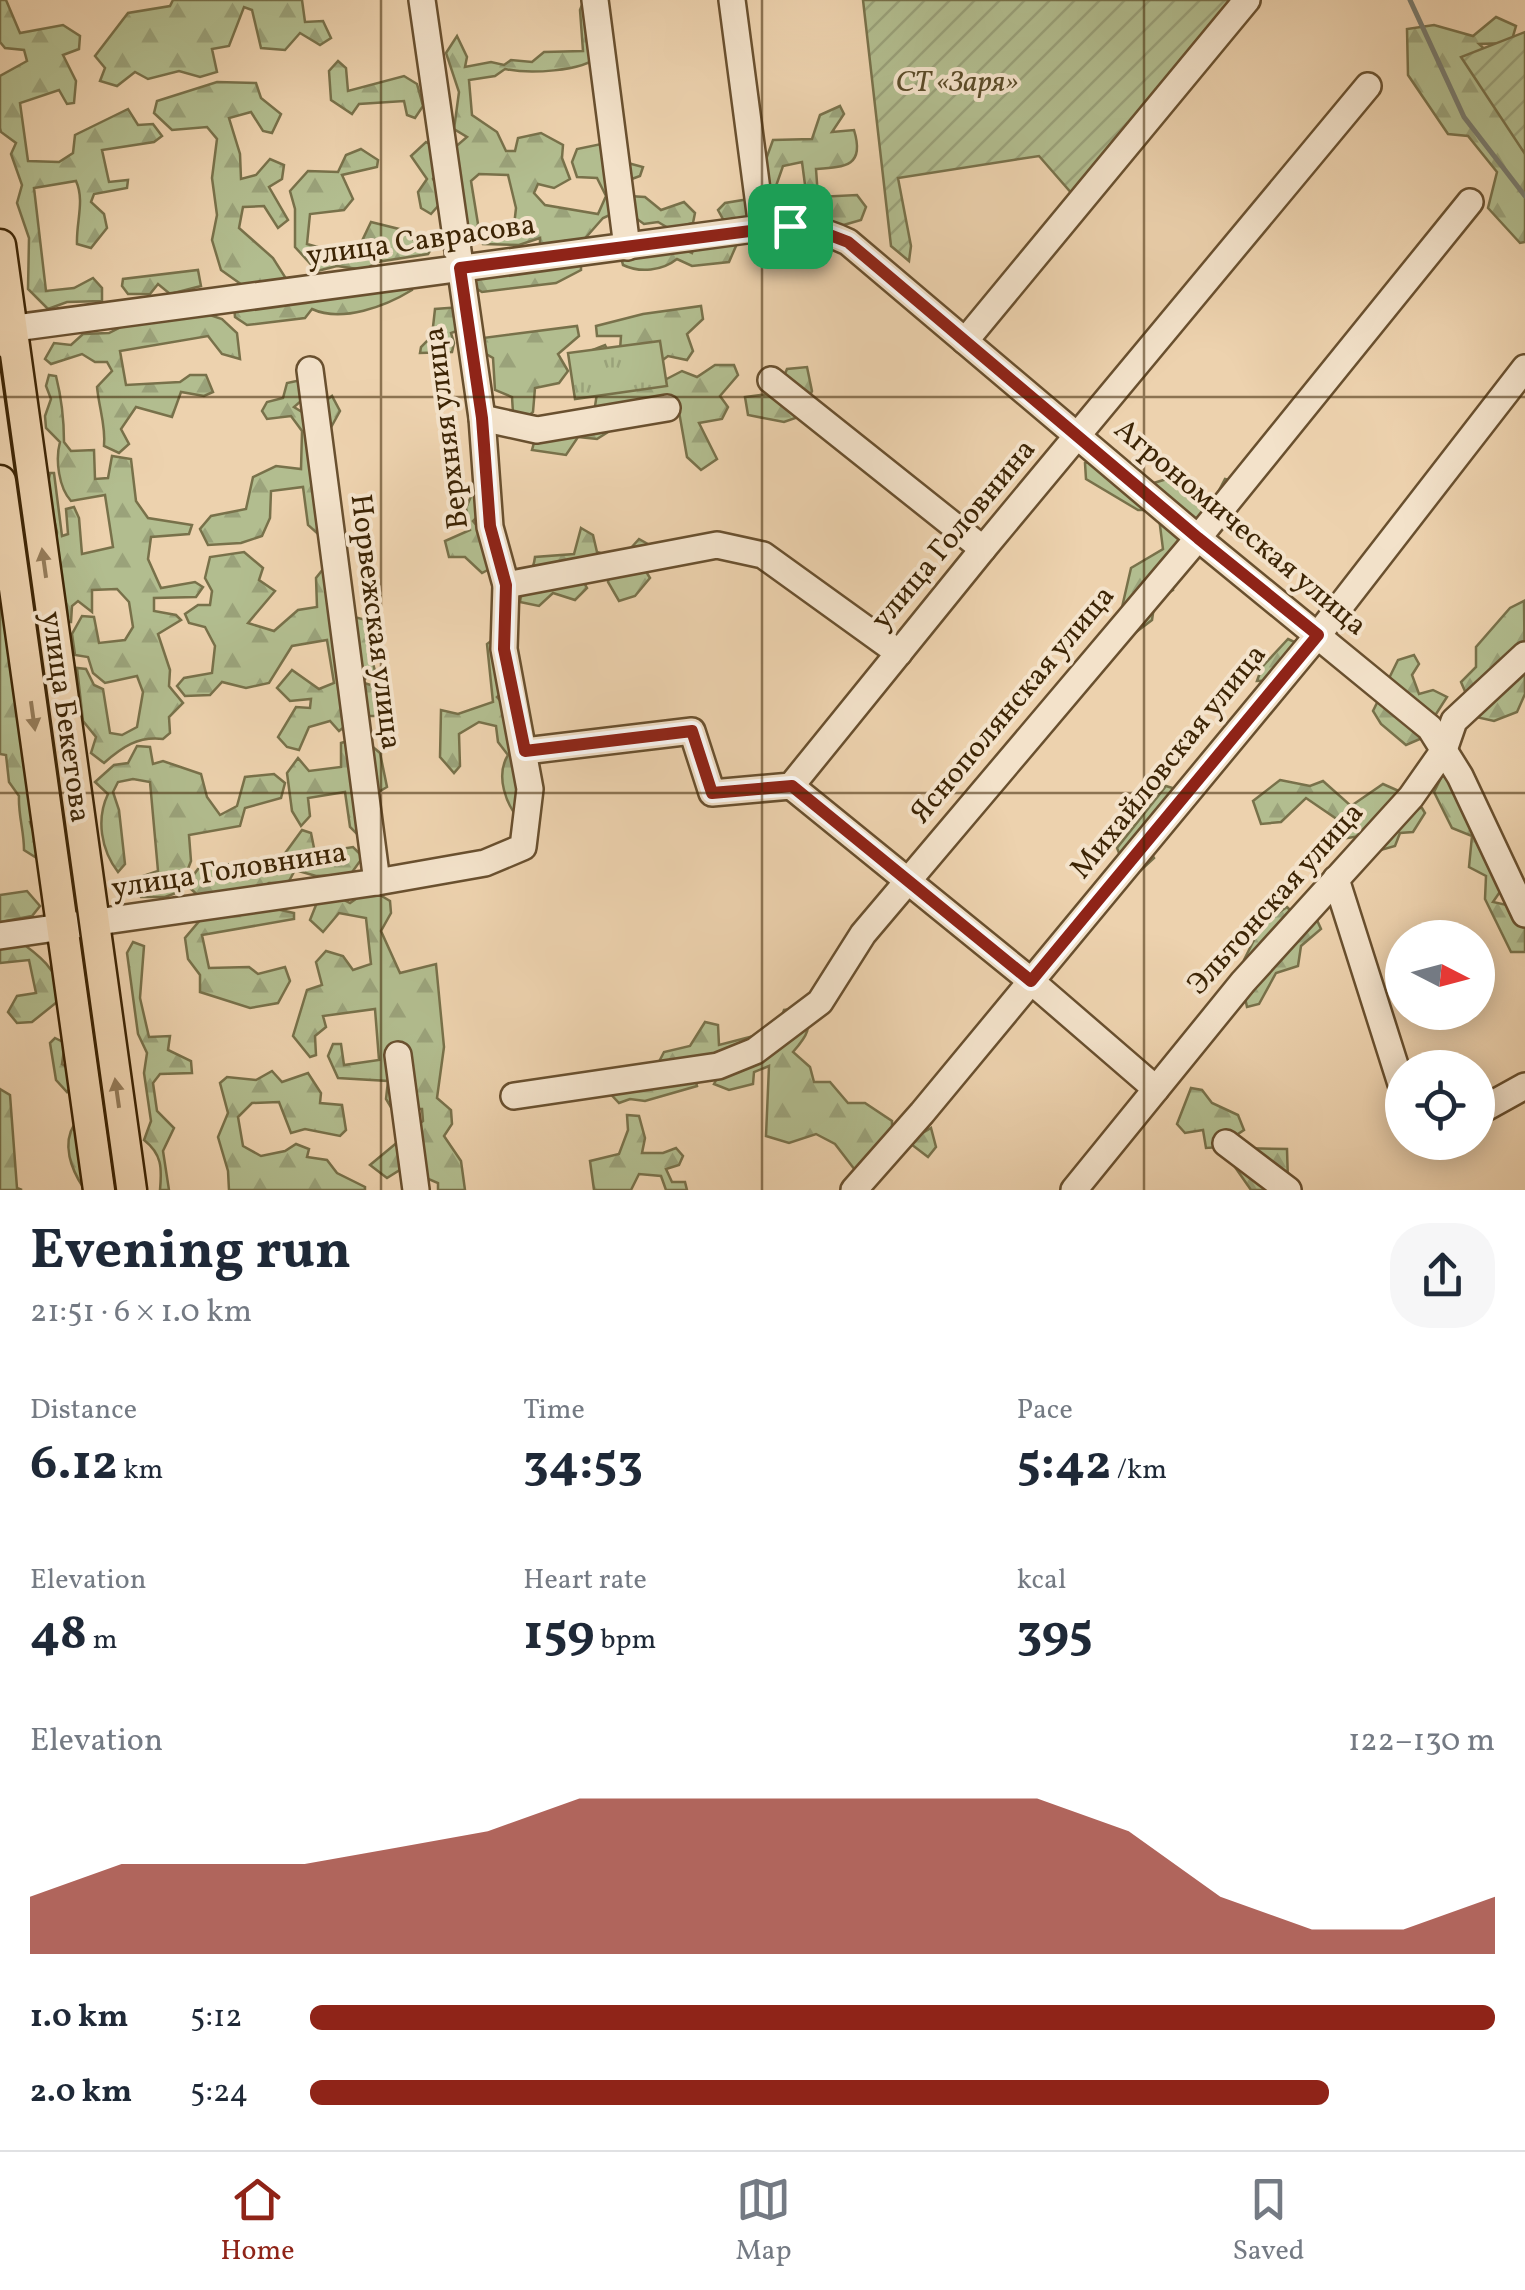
<!DOCTYPE html>
<html lang="en">
<head>
<meta charset="utf-8">
<style>
  :root { --surface:#fff; --page:#f6f6f7; --text:#1f2937; --muted:#747a83; --line:#e0e1e3; --accent:#8f2418 }
  body { margin:0; font-family:Vollkorn,serif; background:var(--page); color:var(--text); height:100vh; display:flex; flex-direction:column; font-size:38px; white-space:nowrap }
  * { box-sizing:border-box; margin:0 }
  p { font-size:32px; color:var(--muted) }
  .icon { flex:none; width:55px; height:55px; fill:none; stroke:currentColor; stroke-width:2; stroke-linecap:round; stroke-linejoin:round }
  .map { position:relative; height:1190px; overflow:hidden }
  .sheet { display:flex; flex-direction:column; background:var(--surface); flex:1 }
  .sheet>* { flex:none }
  .needle { width:65px; rotate:96deg }
  .buttons { position:absolute; left:1385px; top:920px; display:grid; gap:20px }
  .buttons a { display:grid; place-items:center; width:110px; height:110px; border-radius:50%; background:var(--surface); box-shadow:0 5px 25px #0003; font-size:50px }
  .pin { position:absolute; display:grid; place-items:center; width:85px; height:85px; color:#fff; margin:-42px; border-radius:20px; box-shadow:0 5px 15px #0006 }
  .round { display:grid; place-items:center; flex:none; width:105px; height:105px; border-radius:40px; background:var(--page) }
  .overview { display:flex; align-items:center; justify-content:space-between; height:170px; padding:0 30px }
  h1 { font-size:55px; font-weight:700; line-height:75px }
  .stats { display:grid; grid-template-columns:repeat(3,1fr); gap:15px; height:170px; padding:10px 30px }
  .stats div { display:grid; align-content:center }
  .stats b { font-size:50px; font-weight:700 }
  .stats small { font-size:28px; font-weight:400 }
  .stats p { font-size:28px }
  .chart { height:280px; padding:20px 30px }
  .chart p { display:flex; justify-content:space-between }
  .chart svg { width:100%; height:180px; margin-top:10px; fill:var(--accent); opacity:.7 }
  ul { padding:0 30px; list-style:none; font-size:32px }
  li { display:grid; grid-template-columns:160px 120px 1fr; align-items:center; height:75px }
  li i { height:25px; border-radius:12px; background:var(--accent) }
  .dock { display:flex; justify-content:space-around; align-items:center; height:140px; border-top:2px solid var(--line); background:var(--surface); font-size:28px; color:var(--muted) }
  .dock a { display:grid; justify-items:center; gap:5px }
  .dock .selected { color:var(--accent) }
  .map>svg:first-child { display:block }
  .forest { fill:url(#forest-firs); stroke:#78714a; stroke-width:2.5 }
  .park { fill:url(#park-tufts); stroke:#78714a; stroke-width:2.5 }
  .garden { fill:url(#garden-furrows); stroke:#78714a; stroke-width:2.5 }
  .lines { fill:none; stroke-linecap:round; stroke-linejoin:round }
  .stream { stroke:#777b6f; stroke-width:5 }
  .minor-casing { stroke:#69502f; stroke-width:30 }
  .major-casing { stroke:#3d2505; stroke-width:35 }
  .minor { stroke:#f3e2ca; stroke-width:25 }
  .major { stroke:#edd2ae; stroke-width:30 }
  .tram { stroke:#3d2505; stroke-width:2.5 }
  .oneway { fill:#957c5a }
  .route-casing { stroke:#fff; stroke-width:20 }
  .route { stroke:#8f2418; stroke-width:12 }
  .grid { fill:none; stroke:#3d2505; stroke-width:2.5; stroke-opacity:0.55 }
  .labels { text-anchor:middle; dominant-baseline:central; stroke-width:8; stroke-linejoin:round; paint-order:stroke }
  .park-label { font-size:30px; font-style:italic; fill:#5a4b28; stroke:#f3e2ca }
  .street-label { font-size:30px; fill:#3d2505; stroke:#f3e2ca }
</style>
</head>
<body>
<div class="map">
<svg width="1525" height="1190" viewBox="0 0 1525 1190">
  <defs>
    <pattern id="forest-firs" width="22" height="20" patternUnits="userSpaceOnUse" patternTransform="scale(2.5)"><rect width="22" height="20" fill="#b2bd8f"/><path d="M5 1l3.5 6h-7zM16 11l3.5 6h-7z" fill="#9aa27a"/></pattern>
    <pattern id="park-tufts" width="24" height="20" patternUnits="userSpaceOnUse" patternTransform="scale(2.5)"><rect width="24" height="20" fill="#b2bd8f"/><path d="M3 7l-1-3M5 7V3M7 7l1-3M15 17l-1-3M17 17v-4M19 17l1-3" fill="none" stroke="#9aa27a"/></pattern>
    <pattern id="garden-furrows" width="10" height="10" patternUnits="userSpaceOnUse" patternTransform="scale(2.5)"><rect width="10" height="10" fill="#b2bd8f"/><path d="M-1 1l2-2M0 10L10 0M9 11l2-2" fill="none" stroke="#9aa27a"/></pattern>
  </defs>
  <rect width="100%" height="100%" fill="#edd2ae"/>
  <filter id="stains"><feTurbulence type="fractalNoise" baseFrequency=".002" numOctaves="4"/><feColorMatrix values="0 0 0 0 .2 0 0 0 0 .09 0 0 0 0 .02 0 0 0 .5 -.17"/></filter>
  <radialGradient id="worn" r=".72"><stop offset=".6" stop-color="#630" stop-opacity="0"/><stop offset="1" stop-color="#630" stop-opacity=".3"/></radialGradient>
  <g class="forest">
    <path d="M0,0H6L20,33L63,25L80,36L79,49L63,55L76,81L74,103L67,104L59,90L20,103L28,161L59,162L73,153L75,135L128,109L138,125L153,124L162,136L154,142L102,150L109,182L128,180L127,188L94,194L91,202L104,214L107,228L91,248L77,244C76,222 85,201 76,181L34,188L46,291L74,288L93,278L102,288V301L67,302L48,309L28,289L29,238L17,203L22,185L11,154L16,143L1,132L0,128V76L27,61L24,50L5,48L0,42Z"/>
    <polygon points="173,0 302,0 305,22 323,21 331,38 320,45 300,33 285,50 261,48 252,10 244,7 229,46 212,49 217,72 200,77 179,71 148,79 135,72 117,86 100,81 105,68 95,56 128,13 170,6"/>
    <path d="M584,0L599,56C582,72 528,74 505,69L495,76L469,80L472,115L497,132L506,151H515L518,138L541,133L563,145L562,158L570,179L554,188L538,184L534,193L545,205L598,214L606,196L597,178L577,177L572,162L577,149L606,143L628,163L643,167L640,176L629,180V196L645,197L661,210L684,202L695,213L693,223L670,229L658,222L644,224L623,209L603,218L581,243L566,241L568,251L581,258V270L556,283L482,292L466,282L472,272L540,254V238L519,245L483,244L480,235L485,230L514,226L516,208L508,175L479,174L471,181L478,224L474,236L462,224L453,149L467,137L454,129L459,92L446,53L457,36L467,57L465,67L491,62L504,65L511,60L532,62L544,52L583,51L580,10Z"/>
    <polygon points="1496,17 1516,26 1511,43 1479,44 1496,60 1525,108 1525,242 1520,243 1488,208 1497,172 1468,136 1448,134 1408,75 1407,29 1434,25 1473,36"/>
    <polygon points="338,61 346,68 348,91 404,76 417,84 423,106 415,118 407,115 404,101 359,104 352,114 331,100 329,71"/>
    <polygon points="217,82 256,83 261,98 281,114 272,133 263,131 251,112 229,118 240,154 241,179 256,175 270,159 284,165 282,179 269,187 288,220 278,228 264,206 243,207 239,228 273,258 285,277 272,290 252,292 221,270 212,240 217,215 212,178 217,139 207,127 172,130 154,113 157,101"/>
    <path d="M840,106L844,114L832,132L854,130C865,166 846,167 816,169L818,197L857,195L866,207L861,220L840,226C821,210 792,217 768,209L769,198L779,191L791,203L807,200L802,162L783,166L776,186L770,185L765,162L773,140L812,139L820,115Z"/>
    <polygon points="426,142 440,150 442,168 433,179 444,199 431,214 421,208 418,192 427,179 411,156"/>
    <polygon points="361,149 378,160 377,167 342,175 353,199 344,210 310,214 307,244 328,250 360,245 371,222 403,230 415,241 429,234 439,236 428,254 377,262 365,270 337,266 317,271 295,247 295,209 290,191 308,171 338,172 346,155"/>
    <polygon points="749,199 751,220 724,221 718,210 725,203"/>
    <path d="M721,238L736,246L729,262L692,266L677,259C662,271 640,273 623,265L620,253L663,240L692,253L696,241Z"/>
    <polygon points="198,270 201,286 170,294 158,284 150,294 128,294 122,286 123,279"/>
    <path d="M411,277L412,290C386,306 342,323 312,309L305,318L247,325L235,317L234,305Z"/>
    <polygon points="701,306 703,319 687,334 693,351 687,360 668,356 660,362 620,350 621,336 597,336 596,326 643,314"/>
    <polygon points="461,307 465,328 451,333 454,343 452,352 420,353 421,347 432,336 435,309"/>
    <path d="M195,310L222,319L237,333L240,359L222,354L208,336L120,351L126,385L180,382L190,375H206L213,392L204,396L181,392L172,417L136,407L121,429L129,444L119,453L104,446C106,426 99,408 97,387L112,371L107,362H95L82,354L51,364L45,359L54,343L71,345L83,334L109,333L125,325Z"/>
    <polygon points="577,326 579,336 558,354 568,371 559,383 535,388 533,412 522,422 513,413 512,397 495,390 493,358 474,347 475,339"/>
    <polygon points="605,345 618,371 655,385 682,371 697,377 715,365 734,365 738,375 720,396 728,407 722,419 699,423 717,459 701,470 687,457 678,406 594,413 597,393 580,355"/>
    <polygon points="807,367 812,391 801,416 784,422 748,415 745,397 777,393 787,369"/>
    <path d="M49,375L56,376C61,396 64,421 64,442L71,451L94,450L95,479L108,478L112,456L131,459L136,501L148,518L192,525L189,534L151,537L148,559L161,588L195,582L203,587L196,597L154,598V611L176,615L181,620L158,634L170,670L169,686L183,703L169,717L170,733L163,739C138,736 122,747 104,763L91,753L96,737L83,721L77,668L86,669L94,685L103,689L110,733L122,735L137,727L143,692L137,676L105,683L93,673L88,657L75,655L72,634L82,616L94,617L99,643L125,640L133,627L129,602L117,589L92,590V612L78,601L72,606L71,622H67L58,591L62,579L56,547L57,532L47,489L50,473H54L62,536L68,534L66,509L74,507L79,518L82,554L113,547L105,495L71,501C59,488 55,460 60,442L46,428L45,416L51,399L46,386Z"/>
    <polygon points="306,379 310,393 294,407 307,415 332,396 340,411 329,431 327,522 318,534 308,525 303,487 271,491 270,518 262,536 241,543 208,545 200,529 211,516 246,509 253,477 276,466 301,469 302,431 291,416 267,419 262,411 267,402 283,398 287,383"/>
    <polygon points="540,421 603,421 608,432 597,439 578,437 566,455 532,450"/>
    <polygon points="1116,451 1144,486 1170,478 1204,502 1214,500 1225,479 1238,482 1168,556 1173,590 1155,600 1152,620 1131,636 1120,616 1131,568 1163,549 1158,510 1138,510 1086,479 1085,463"/>
    <polygon points="472,494 489,505 473,521 496,549 497,565 482,573 465,557 449,557 445,541 470,530 466,508"/>
    <path d="M581,528L593,535L597,552L621,559L639,539L648,544L642,565L650,578L635,596L619,601L608,582L611,563L576,568L587,588L575,600L553,593L539,606L520,602C522,584 533,576 535,557L574,554Z"/>
    <polygon points="244,552 263,568 259,580 275,591 248,623 274,631 298,610 317,607 316,578 324,568 354,617 370,621 373,632 368,644 375,671 361,682 377,687 377,716 358,716 339,731 330,721 309,727 299,750 287,747 278,737 296,707 310,708 311,699 290,701 277,688 292,670 319,689 334,683 327,640 292,646 269,683 246,688 222,682 210,695 185,696 177,686 184,678 212,673 215,646 205,627 189,623 185,614 198,605 210,605 212,591 205,578 210,557"/>
    <path d="M0,554L39,789L28,794L43,809L42,818L30,822L39,848L35,857L24,850C24,830 18,815 19,796L9,782L6,755L0,754Z"/>
    <polygon points="1524,601 1525,694 1517,712 1494,721 1476,717 1461,682 1476,667 1476,647 1510,608"/>
    <path d="M495,638L512,684L497,697L519,721L526,772L521,822C506,805 495,776 508,755L498,742L496,726L479,722L459,734L460,766L454,773L440,757L441,710L458,714L493,702L487,644Z"/>
    <polygon points="1288,639 1301,645 1284,680 1257,681 1262,667"/>
    <polygon points="1414,655 1419,664 1412,675 1419,694 1433,690 1447,697 1420,739 1406,745 1381,724 1373,711 1398,660"/>
    <polygon points="361,737 380,753 387,787 362,802 365,825 357,834 350,827 345,792 308,798 310,816 301,826 292,811 287,773 298,758 309,771 341,767 341,743"/>
    <path d="M137,746L150,747L153,764L163,761L201,774L207,797L220,815L237,806L245,777L274,774L285,783L281,798L245,808L240,826L189,835L191,861L179,892L165,897H141L135,886L140,877L158,871L150,782L133,779L118,782L113,792L119,810L125,864L118,872C101,850 96,819 108,794L95,782L114,765L128,763Z"/>
    <polygon points="1442,776 1455,778 1506,883 1493,902 1516,907 1525,925 1525,952 1511,952 1485,899 1486,876 1469,867 1472,836 1452,828 1434,792"/>
    <polygon points="1280,780 1310,786 1323,781 1351,806 1383,784 1401,792 1405,808 1422,808 1425,813 1413,832 1400,833 1395,846 1381,850 1360,836 1341,839 1341,822 1306,798 1281,822 1261,824 1253,801"/>
    <polygon points="1166,786 1182,791 1147,846 1154,858 1141,870 1135,861 1123,863 1117,848"/>
    <polygon points="302,830 311,833 315,853 353,847 363,857 350,875 316,876 295,870 288,883 269,883 247,897 205,902 191,889 189,881 198,869 283,856"/>
    <polygon points="370,889 390,901 391,913 381,931 400,973 436,964 444,1047 437,1098 451,1110 452,1124 444,1136 461,1161 465,1190 438,1190 438,1183 403,1168 387,1178 370,1165 423,1121 422,1109 392,1109 386,1099 388,1081 338,1078 328,1056 333,1044 341,1044 344,1065 379,1060 375,1009 323,1016 326,1027 315,1036 316,1055 310,1057 293,1036 307,990 322,985 316,962 326,951 343,956 353,970 371,964 366,918 339,913 323,932 310,920 318,900 336,896 350,903"/>
    <polygon points="27,891 40,906 32,916 0,922 0,895"/>
    <polygon points="258,905 294,913 294,919 202,935 209,968 249,967 258,974 285,967 290,981 278,1003 250,1008 200,992 200,975 188,959 185,938 207,912"/>
    <polygon points="1287,907 1304,924 1316,918 1321,929 1301,946 1298,966 1276,973 1259,1004 1247,1007 1244,993 1254,976 1244,960 1262,924"/>
    <path d="M16,939C38,954 59,970 62,998L32,1022L17,1023L8,1012L17,996L36,993L29,960L0,963V941Z"/>
    <path d="M133,942L144,946L140,998L149,1037L170,1036L168,1050L191,1061L192,1073L160,1074L153,1083L157,1111L174,1128L163,1151L169,1190H160C162,1168 162,1154 144,1140L151,1121L144,1073L147,1053L138,1034L127,953Z"/>
    <path d="M801,1008C814,1027 807,1036 793,1052L810,1067L814,1082H830L848,1103H865L892,1121V1135L914,1138L931,1128L936,1147L928,1157L911,1144L865,1183L835,1144L816,1134L789,1143L766,1136L769,1066L754,1072L753,1084L729,1090L714,1084L722,1069L693,1068L697,1086L645,1101L630,1099L619,1103L604,1087L649,1081L664,1052L690,1046L705,1022L718,1025L719,1045L777,1030L784,1010Z"/>
    <polygon points="55,1038 65,1043 62,1064 72,1070 76,1081 67,1092 56,1080 50,1043"/>
    <polygon points="272,1071 282,1082 308,1073 321,1093 320,1103 342,1105 346,1130 340,1136 305,1129 291,1133 279,1102 252,1103 238,1117 243,1146 261,1156 285,1151 296,1144 309,1149 307,1157 327,1160 337,1173 365,1187 365,1190 229,1190 228,1171 218,1137 228,1113 220,1083 227,1077 256,1080"/>
    <polygon points="1191,1088 1202,1090 1212,1103 1238,1115 1244,1130 1229,1140 1238,1148 1287,1149 1288,1182 1299,1190 1251,1190 1221,1147 1206,1148 1203,1130 1185,1133 1177,1124"/>
    <polygon points="0,1089 10,1095 17,1188 22,1190 0,1190"/>
    <polygon points="627,1115 639,1116 645,1138 642,1153 663,1153 676,1148 683,1156 679,1165 666,1169 672,1182 685,1182 687,1190 666,1190 661,1176 639,1174 631,1190 594,1190 590,1161 619,1154 628,1130"/>
    <path d="M74,1125L86,1138L92,1172L83,1187C71,1169 62,1144 74,1125Z"/>
  </g>
  <polygon class="park" points="660,341 667,386 575,399 568,353"/>
  <g class="garden">
    <polygon points="863,0 1233,0 1074,196 1039,156 898,178 911,246 909,261 891,246"/>
    <polygon points="1525,32 1525,154 1461,57"/>
  </g>
  <g class="lines">
    <polyline class="stream" points="1410,0 1464,117 1525,196"/>
    <g class="minor-casing">
      <g id="minor">
        <polyline points="595,0 627,247"/>
        <polyline points="732,0 762,228"/>
        <path d="M0,330L762,228C794,225 819,228 848,242L1198,538L1430,728L1460,776L1525,914"/>
        <polyline points="965,341 1247,0"/>
        <polyline points="310,370 377,882"/>
        <polyline points="771,380 983,549"/>
        <polyline points="482,418 537,430 667,408"/>
        <polyline points="506,585 717,545 763,555 899,653"/>
        <polyline points="525,751 692,731 712,793 791,786 983,549 1368,86"/>
        <polyline points="791,786 1031,981 1156,1089"/>
        <polyline points="1336,879 1402,1087"/>
        <polyline points="0,936 377,882 485,863 523,847 530,789 504,649 506,585 490,527 482,418 422,0"/>
        <polyline points="398,1055 416,1190"/>
        <polyline points="514,1096 718,1066 755,1051 820,1002 863,934 1198,538 1470,202"/>
        <polyline points="1478,1112 1525,1086"/>
        <polyline points="1226,1143 1288,1190"/>
        <polyline points="854,1190 922,1113 1318,635 1525,368"/>
        <polyline points="1074,1190 1243,982 1411,797 1444,750 1454,721 1525,655"/>
      </g>
    </g>
    <g class="major-casing">
      <g id="major">
        <polyline points="0,245 131,1190"/>
        <polyline points="0,481 99,1190"/>
      </g>
    </g>
    <use href="#minor" class="minor"/>
    <use href="#major" class="major"/>
    <polyline class="tram" points="0,357 116,1190"/>
  </g>
  <defs><path id="oneway-solid" d="M-6-.8H1V-3.2L6.5 0L1 3.2V.8H-6Z" transform="scale(2.5)"/></defs>
  <g class="oneway">
    <use href="#oneway-solid" transform="translate(44 563) rotate(-98)"/>
    <use href="#oneway-solid" transform="translate(33 716) rotate(82)"/>
    <use href="#oneway-solid" transform="translate(117 1093) rotate(-98)"/>
  </g>
  <g class="lines">
    <g class="route-casing">
      <polygon id="route" points="790,226 814,229 848,242 1198,538 1318,635 1031,981 792,786 712,793 692,731 525,751 504,649 506,585 490,526 482,418 460,268"/>
    </g>
    <use href="#route" class="route"/>
  </g>
  <path class="grid" d="M381,0V1190M762,0V1190M1144,0V1190M0,397H1525M0,793H1525"/>
  <g class="labels">
    <g class="park-label">
      <text x="957" y="83">СТ «Заря»</text>
    </g>
    <g class="street-label">
      <text transform="translate(421 241) rotate(-8)">улица Саврасова</text>
      <text transform="translate(447 428) rotate(-97)">Верхняя улица</text>
      <text transform="translate(1240 528) rotate(40)">Агрономическая улица</text>
      <text transform="translate(954 535) rotate(-50)">улица Головнина</text>
      <text transform="translate(375 622) rotate(83)">Норвежская улица</text>
      <text transform="translate(1013 705) rotate(-50)">Яснополянская улица</text>
      <text transform="translate(65 717) rotate(82)">улица Бекетова</text>
      <text transform="translate(1169 762) rotate(-51)">Михайловская улица</text>
      <text transform="translate(229 871) rotate(-9)">улица Головнина</text>
      <text transform="translate(1276 899) rotate(-48)">Эльтонская улица</text>
    </g>
  </g>
  <rect width="100%" height="100%" filter="url(#stains)"/>
  <rect width="100%" height="100%" fill="url(#worn)"/>
</svg>
<div class="buttons">
<a><svg class="needle" viewBox="-14 -14 28 28"><path d="M0-13l5 13h-10z" fill="#e53935"/><path d="M0 13l5-13h-10z" fill="#747a83"/></svg></a>
<a><svg class="icon" aria-label="locate" viewBox="0 0 24 24"><circle cx="12" cy="12" r="6"/><path d="M12 2v4M12 18v4M2 12h4M18 12h4"/></svg></a>
</div>
<div class="pin" style="left:790px;top:226px;background:#1e9e55"><svg class="icon" aria-label="arrive" viewBox="0 0 24 24"><path d="M6 21V4h12l-3 4 3 4H6"/></svg></div>
</div>
<section class="sheet">
<div class="overview"><div><h1>Evening run</h1><p>21:51 · 6 × 1.0 km</p></div><a class="round"><svg class="icon" aria-label="share" viewBox="0 0 24 24"><path d="M12 15V3M7 8l5-5 5 5M5 13v7h14v-7"/></svg></a></div>
<div class="stats">
<div><p>Distance</p><b>6.12<small> km</small></b></div>
<div><p>Time</p><b>34:53</b></div>
<div><p>Pace</p><b>5:42<small> /km</small></b></div>
</div>
<div class="stats">
<div><p>Elevation</p><b>48<small> m</small></b></div>
<div><p>Heart rate</p><b>159<small> bpm</small></b></div>
<div><p>kcal</p><b>395</b></div>
</div>
<div class="chart"><p><span>Elevation</span>122–130 m</p>
<svg viewBox="0 0 160 44" preserveAspectRatio="none"><path d="M0 44V30L10 22L20 22L30 22L40 18L50 14L60 6L70 6L80 6L90 6L100 6L110 6L120 14L130 30L140 38L150 38L160 30V44z"/></svg>
</div>
<ul>
<li><b>1.0 km</b>5:12<i style="width:100%"></i></li>
<li><b>2.0 km</b>5:24<i style="width:86%"></i></li>
</ul>
</section>
<nav class="dock">
<a class="selected"><svg class="icon" aria-label="home" viewBox="0 0 24 24"><path d="M3 11l9-7 9 7M6 9v11h12V9"/></svg>Home</a>
<a><svg class="icon" aria-label="map" viewBox="0 0 24 24"><path d="M3 6l6-2 6 2 6-2v14l-6 2-6-2-6 2zM9 4v14M15 6v14"/></svg>Map</a>
<a><svg class="icon" aria-label="saved" viewBox="0 0 24 24"><path d="M7 4h10v16l-5-4-5 4z"/></svg>Saved</a>
</nav>
</body>
</html>
